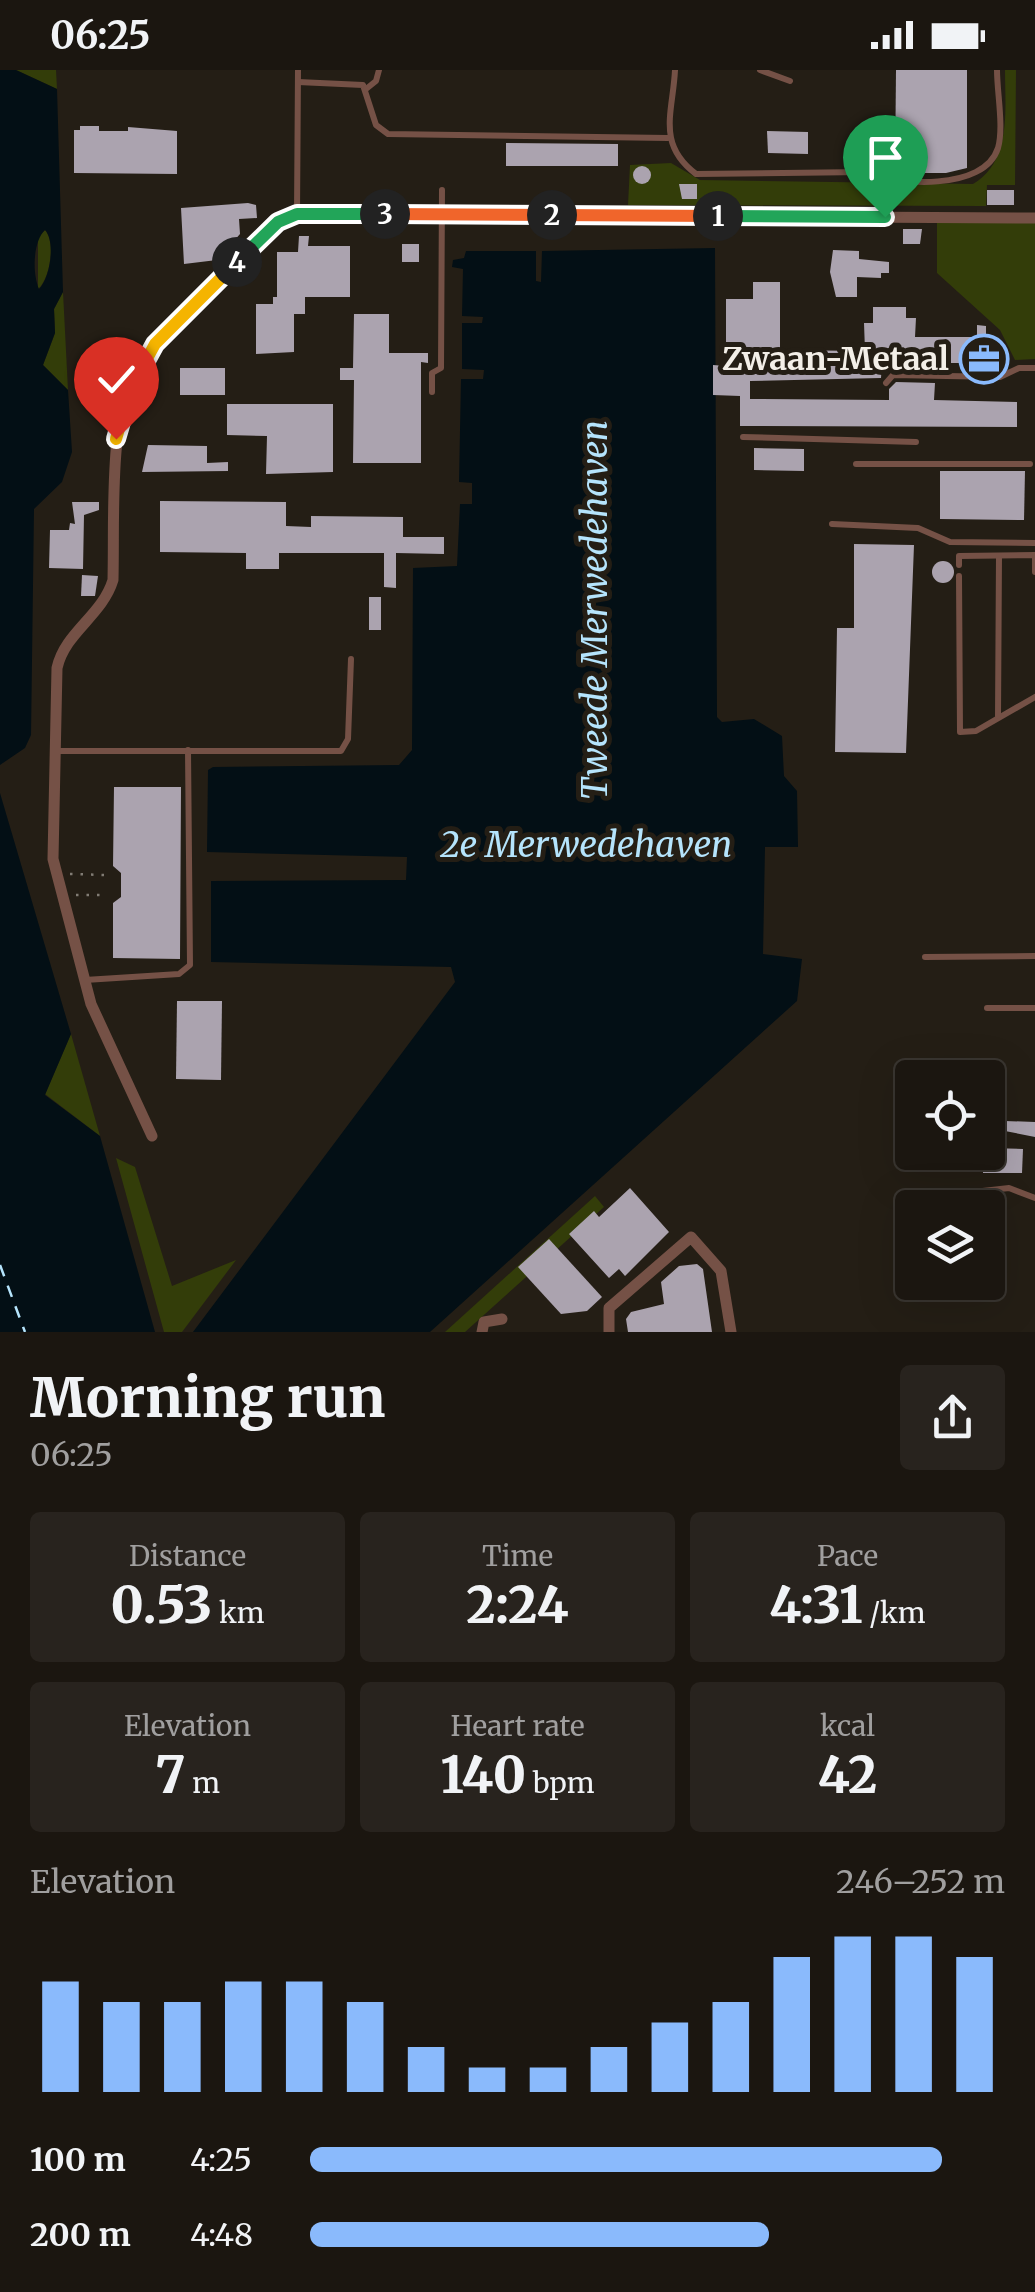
<!DOCTYPE html>
<html lang="en">
<head>
<meta charset="utf-8">
<style>
  :root { --surface:#1b1610; --page:#28231e; --text:#f1f3f6; --muted:#a09f9f; --line:#393530; --accent:#8abafc }
  body { margin:0; font-family:Merriweather,serif; background:var(--page); color:var(--text); height:100vh; display:flex; flex-direction:column; font-size:38px; white-space:nowrap }
  * { box-sizing:border-box; margin:0 }
  p { font-size:32px; color:var(--muted) }
  .icon { flex:none; width:55px; height:55px; fill:none; stroke:currentColor; stroke-width:2; stroke-linecap:round; stroke-linejoin:round }
  .map { position:relative; height:1262px; overflow:hidden }
  .sheet { display:flex; flex-direction:column; background:var(--surface); flex:1 }
  .sheet>* { flex:none }
  .tools { position:absolute; left:895px; top:990px; display:grid; gap:20px }
  .tools a { display:grid; place-items:center; width:110px; height:110px; border-radius:10px; background:var(--surface); box-shadow:0 10px 40px #0002,0 0 0 2px var(--line); font-size:50px }
  .pin { position:absolute; display:grid; place-items:center; width:85px; height:85px; color:#fff; margin:-102px -42px; border-radius:50% 50% 50% 0; rotate:-45deg; box-shadow:0 0 10px #0007 }
  .pin .icon { rotate:45deg }
  .km { position:absolute; width:50px; height:50px; margin:-25px; border-radius:50%; background:#222; color:#fff; font-size:28px; line-height:50px; text-align:center }
  .round { display:grid; place-items:center; flex:none; width:105px; height:105px; border-radius:10px; background:var(--page) }
  .head { display:flex; align-items:center; justify-content:space-between; height:170px; padding:0 30px }
  h1 { font-size:55px; font-weight:800; line-height:75px }
  .metrics { display:grid; grid-template-columns:repeat(3,1fr); gap:15px; height:170px; padding:10px 30px }
  .metrics div { display:grid; align-content:center; border-radius:10px; background:var(--page); text-align:center }
  .metrics b { font-size:50px; font-weight:800 }
  .metrics small { font-size:28px; font-weight:400 }
  .metrics p { font-size:28px }
  .chart { height:280px; padding:20px 30px }
  .chart p { display:flex; justify-content:space-between }
  .chart svg { width:100%; height:180px; margin-top:10px; stroke:var(--accent); stroke-width:6 }
  ul { padding:0 30px; list-style:none; font-size:32px }
  li { display:grid; grid-template-columns:160px 120px 1fr; align-items:center; height:75px }
  li i { height:25px; border-radius:12px; background:var(--accent) }
  .status { display:flex; justify-content:space-between; align-items:center; height:70px; padding:0 50px; background:var(--surface); direction:ltr }
  .status svg { height:28px; fill:currentColor }
  .map>svg:first-child { display:block }
  .green { fill:#333d09 }
  .water { fill:#030f15; fill-rule:evenodd }
  .lines { fill:none; stroke-linecap:round; stroke-linejoin:round }
  .ferry { stroke:#b5e4fc; stroke-width:2.5; stroke-dasharray:12 10; stroke-linecap:butt }
  .building { fill:#aba3af }
  .path { stroke:#817c74; stroke-width:2.5; stroke-dasharray:2.5 8; stroke-linecap:butt }
  .service { stroke:#755146; stroke-width:6 }
  .minor { stroke:#755146; stroke-width:11 }
  .split-1-casing { stroke:#fff; stroke-width:20 }
  .split-2-casing { stroke:#fff; stroke-width:20 }
  .split-3-casing { stroke:#fff; stroke-width:20 }
  .split-4-casing { stroke:#fff; stroke-width:20 }
  .split-5-casing { stroke:#fff; stroke-width:20 }
  .split-6-casing { stroke:#fff; stroke-width:20 }
  .split-1 { stroke:#22a559; stroke-width:12 }
  .split-2 { stroke:#f0652b; stroke-width:12 }
  .split-3 { stroke:#f0652b; stroke-width:12 }
  .split-4 { stroke:#22a559; stroke-width:12 }
  .split-5 { stroke:#f5b400; stroke-width:12 }
  .split-6 { stroke:#f5b400; stroke-width:12 }
  .labels { text-anchor:middle; dominant-baseline:central; stroke-width:10; stroke-linejoin:round; paint-order:stroke }
  .poi-label { font-size:32px; font-weight:bold; fill:#f3efe8; stroke:#241e15; text-anchor:end }
  .water-label { font-size:35px; font-style:italic; fill:#b5e4fc; stroke:#241e15 }
</style>
</head>
<body>
<div class="status"><b>06:25</b><svg viewBox="0 0 49 12"><path d="M0 12V9h3v3zM5 12V6h3v6zM10 12V3h3v9zM15 12V0h3v12zM26 1h20v11H26zM47 4h2v5h-2z"/></svg></div>
<div class="map">
<svg width="1035" height="1262" viewBox="0 0 1035 1262">
  <rect width="100%" height="100%" fill="#241e15"/>
  <g class="green">
    <polygon points="16,0 56,0 57,19"/>
    <path d="M1005,0H1016L1015,115H987L986,136L628,135L630,95L671,93L700,110L973,114C1012,92 1005,38 1005,0Z"/>
    <polygon points="937,152 1035,152 1035,289 1015,290 1000,260 937,203"/>
    <path d="M45,160C56,172 50,209 38,219V167Z"/>
    <polygon points="63,222 68,320 43,295 55,263 54,239"/>
    <polygon points="71,964 100,1066 45,1024"/>
    <polygon points="116,1088 135,1097 172,1216 236,1190 182,1262 164,1262"/>
    <polygon points="595,1126 604,1137 465,1262 445,1262"/>
  </g>
  <g class="water">
    <path d="M0,0H16L57,19L63,222L54,239L55,263L43,295L68,320L72,382L62,412L34,439L31,665L25,678L0,695ZM45,160C56,172 50,208 39,219C32,203 33,171 45,160Z"/>
    <polygon points="715,178 717,647 722,652 754,649 782,666 784,706 797,721 798,777 765,777 763,884 802,889 797,931 430,1262 193,1262 455,912 451,897 211,892 211,811 406,810 407,787 207,782 208,700 213,697 399,695 412,680 413,498 457,496 460,434 472,434 472,413 459,412 461,309 483,309 484,300 462,299 462,253 482,253 483,247 462,246 463,199 452,197 453,190 464,188 466,181 536,181 536,211 541,212 542,181"/>
    <polygon points="0,723 71,964 45,1025 100,1066 155,1262 0,1262"/>
  </g>
  <g class="lines">
    <polyline class="ferry" points="0,1195 25,1262"/>
  </g>
  <g class="building">
    <polygon points="896,0 967,0 967,98 946,103 895,103"/>
    <polygon points="80,56 99,56 99,61 128,61 128,57 177,61 177,104 74,103 74,60 80,60"/>
    <polygon points="767,61 808,62 808,84 768,83"/>
    <polygon points="506,73 618,74 618,96 506,96"/>
    <circle cx="642" cy="105" r="9"/>
    <polygon points="679,114 697,114 697,129 682,129"/>
    <rect x="987" y="120" width="27" height="15"/>
    <polygon points="248,133 256,135 257,148 239,149 240,164 217,190 184,194 181,138"/>
    <polygon points="903,159 922,159 920,174 903,174"/>
    <polygon points="299,166 309,166 308,176 350,176 350,227 305,227 305,244 294,244 294,282 256,284 256,234 273,234 273,227 277,227 277,182 298,182"/>
    <rect x="402" y="174" width="17" height="18"/>
    <polygon points="833,180 859,181 859,189 889,192 889,203 881,203 881,208 857,207 857,227 836,227 830,202"/>
    <polygon points="753,212 780,212 780,280 865,281 864,253 873,253 873,237 906,237 906,248 916,248 915,267 977,267 977,255 986,256 986,300 963,299 963,293 935,293 935,299 882,293 881,308 750,311 750,329 889,330 889,319 896,312 935,313 934,330 1017,332 1017,357 740,356 740,326 713,325 713,295 726,296 726,229 753,229"/>
    <polygon points="354,244 389,244 389,283 428,283 428,293 421,292 421,393 353,393 354,310 340,310 340,298 353,298"/>
    <rect x="180" y="298" width="45" height="27"/>
    <polygon points="227,334 333,334 333,402 266,404 267,366 227,365"/>
    <polygon points="148,375 207,376 207,393 228,392 228,401 142,402"/>
    <polygon points="754,378 804,379 804,401 754,400"/>
    <polygon points="940,401 1025,401 1024,450 940,449"/>
    <polygon points="160,431 286,432 286,456 311,457 311,446 403,447 403,467 444,467 444,484 396,483 396,518 384,517 384,483 279,483 279,499 246,499 246,483 160,482"/>
    <polygon points="72,432 99,432 99,440 84,445 83,499 49,498 50,460 69,460 70,453 75,454"/>
    <polygon points="854,474 914,475 906,683 835,682 837,558 854,558"/>
    <circle cx="943" cy="502" r="11"/>
    <polygon points="82,505 98,506 95,526 81,526"/>
    <rect x="369" y="527" width="12" height="33"/>
    <polygon points="114,717 181,717 180,889 113,888 113,833 121,827 121,803 113,796"/>
    <polygon points="177,931 222,931 221,1010 176,1009"/>
    <polygon points="1005,1051 1035,1052 1035,1067 1005,1061"/>
    <polygon points="988,1078 1023,1079 1022,1103 983,1103 983,1082"/>
    <polygon points="630,1118 669,1162 625,1206 619,1199 609,1208 569,1164 594,1141 599,1147"/>
    <polygon points="549,1169 602,1227 587,1241 561,1244 518,1197"/>
    <polygon points="993,1176 998,1213 988,1214 988,1177"/>
    <polygon points="697,1194 703,1199 712,1262 628,1262 626,1249 631,1242 664,1234 661,1212 679,1196"/>
    <polygon points="956,1212 974,1212 976,1224 958,1226"/>
  </g>
  <g class="lines">
    <g class="path">
      <polyline points="70,804 105,805"/>
      <polyline points="76,825 105,825"/>
    </g>
    <g class="service">
      <path d="M675,0C673,42 656,74 696,104L864,102C896,115 984,122 998,78C1004,57 997,23 997,0"/>
      <polyline points="760,0 790,11"/>
      <polyline points="298,12 363,15 376,55 388,64 668,68"/>
      <polyline points="366,19 376,11 379,0"/>
      <polyline points="297,144 298,0"/>
      <polyline points="886,313 893,305 1000,307 1019,298 1035,298"/>
      <polyline points="432,322 432,303 441,298 442,120"/>
      <polyline points="743,367 916,372"/>
      <polyline points="856,394 1030,394"/>
      <polyline points="832,454 918,458 950,472 1035,473"/>
      <polyline points="959,495 959,486 1035,485 1035,502"/>
      <polyline points="959,506 960,662 976,661 1035,627"/>
      <polyline points="998,646 999,486"/>
      <polyline points="56,681 341,681 348,669 351,589"/>
      <polyline points="925,887 1035,886"/>
      <polyline points="85,910 179,904 190,895 188,680"/>
      <polyline points="987,938 1035,938"/>
      <polyline points="903,1130 1009,1118 1035,1128"/>
    </g>
    <g class="minor">
      <path d="M152,1066L91,934L53,789L57,598C65,562 102,546 113,510C114,464 112,417 117,371C126,276 214,214 278,152L297,144L1035,148"/>
      <polyline points="482,1262 484,1252 502,1249"/>
      <polyline points="609,1262 609,1238 691,1167 721,1201 731,1262"/>
    </g>
  </g>
  <g class="lines">
    <g class="split-1-casing">
      <polyline id="split-1" points="718,146 885,147"/>
    </g>
    <g class="split-2-casing">
      <polyline id="split-2" points="552,145 718,146"/>
    </g>
    <g class="split-3-casing">
      <polyline id="split-3" points="385,144 552,145"/>
    </g>
    <g class="split-4-casing">
      <polyline id="split-4" points="237,192 278,152 297,144 385,144"/>
    </g>
    <g class="split-5-casing">
      <polyline id="split-5" points="131,318 155,274 237,192"/>
    </g>
    <g class="split-6-casing">
      <polyline id="split-6" points="116,369 131,318"/>
    </g>
    <use href="#split-1" class="split-1"/>
    <use href="#split-2" class="split-2"/>
    <use href="#split-3" class="split-3"/>
    <use href="#split-4" class="split-4"/>
    <use href="#split-5" class="split-5"/>
    <use href="#split-6" class="split-6"/>
  </g>
  <defs>
    <g id="office-ring" transform="scale(2.5)"><circle r="9.5" fill="#241e15" stroke="#8abafc" stroke-width="1.5"/><path d="M-6-3h4V-5.5h4V-3h4V5H-6ZM-1-4.5V-3h2v-1.5ZM-6 0V1H6V0Z" fill="#8abafc"/></g>
  </defs>
  <g fill-rule="evenodd">
    <use href="#office-ring" x="984" y="289"/>
  </g>
  <g class="labels">
    <g class="poi-label">
      <text x="949" y="289">Zwaan-Metaal</text>
    </g>
    <g class="water-label">
      <text transform="translate(595 540) rotate(-90)">Tweede Merwedehaven</text>
      <text x="586" y="775">2e Merwedehaven</text>
    </g>
  </g>
</svg>
<div class="tools">
<a><svg class="icon" aria-label="locate" viewBox="0 0 24 24"><circle cx="12" cy="12" r="6"/><path d="M12 2v4M12 18v4M2 12h4M18 12h4"/></svg></a>
<a><svg class="icon" aria-label="layers" viewBox="0 0 24 24"><path d="M12 4l9 5-9 5-9-5zM3 14l9 5 9-5"/></svg></a>
</div>
<div class="pin" style="left:885px;top:147px;background:#1e9e55"><svg class="icon" aria-label="arrive" viewBox="0 0 24 24"><path d="M6 21V4h12l-3 4 3 4H6"/></svg></div>
<div class="pin" style="left:116px;top:369px;background:#d93025"><svg class="icon" aria-label="check" viewBox="0 0 24 24"><path d="M5 12l5 5 9-10"/></svg></div>
<b class="km" style="left:718px;top:146px">1</b>
<b class="km" style="left:552px;top:145px">2</b>
<b class="km" style="left:385px;top:144px">3</b>
<b class="km" style="left:237px;top:192px">4</b>
</div>
<section class="sheet">
<div class="head"><div><h1>Morning run</h1><p>06:25</p></div><a class="round"><svg class="icon" aria-label="share" viewBox="0 0 24 24"><path d="M12 15V3M7 8l5-5 5 5M5 13v7h14v-7"/></svg></a></div>
<div class="metrics">
<div><p>Distance</p><b>0.53<small> km</small></b></div>
<div><p>Time</p><b>2:24</b></div>
<div><p>Pace</p><b>4:31<small> /km</small></b></div>
</div>
<div class="metrics">
<div><p>Elevation</p><b>7<small> m</small></b></div>
<div><p>Heart rate</p><b>140<small> bpm</small></b></div>
<div><p>kcal</p><b>42</b></div>
</div>
<div class="chart"><p><span>Elevation</span>246–252 m</p>
<svg viewBox="0 0 160 44" preserveAspectRatio="none"><path d="M5 44V17M15 44V22M25 44V22M35 44V17M45 44V17M55 44V22M65 44V33M75 44V38M85 44V38M95 44V33M105 44V27M115 44V22M125 44V11M135 44V6M145 44V6M155 44V11"/></svg>
</div>
<ul>
<li><b>100 m</b>4:25<i style="width:91%"></i></li>
<li><b>200 m</b>4:48<i style="width:66%"></i></li>
</ul>
</section>
</body>
</html>
